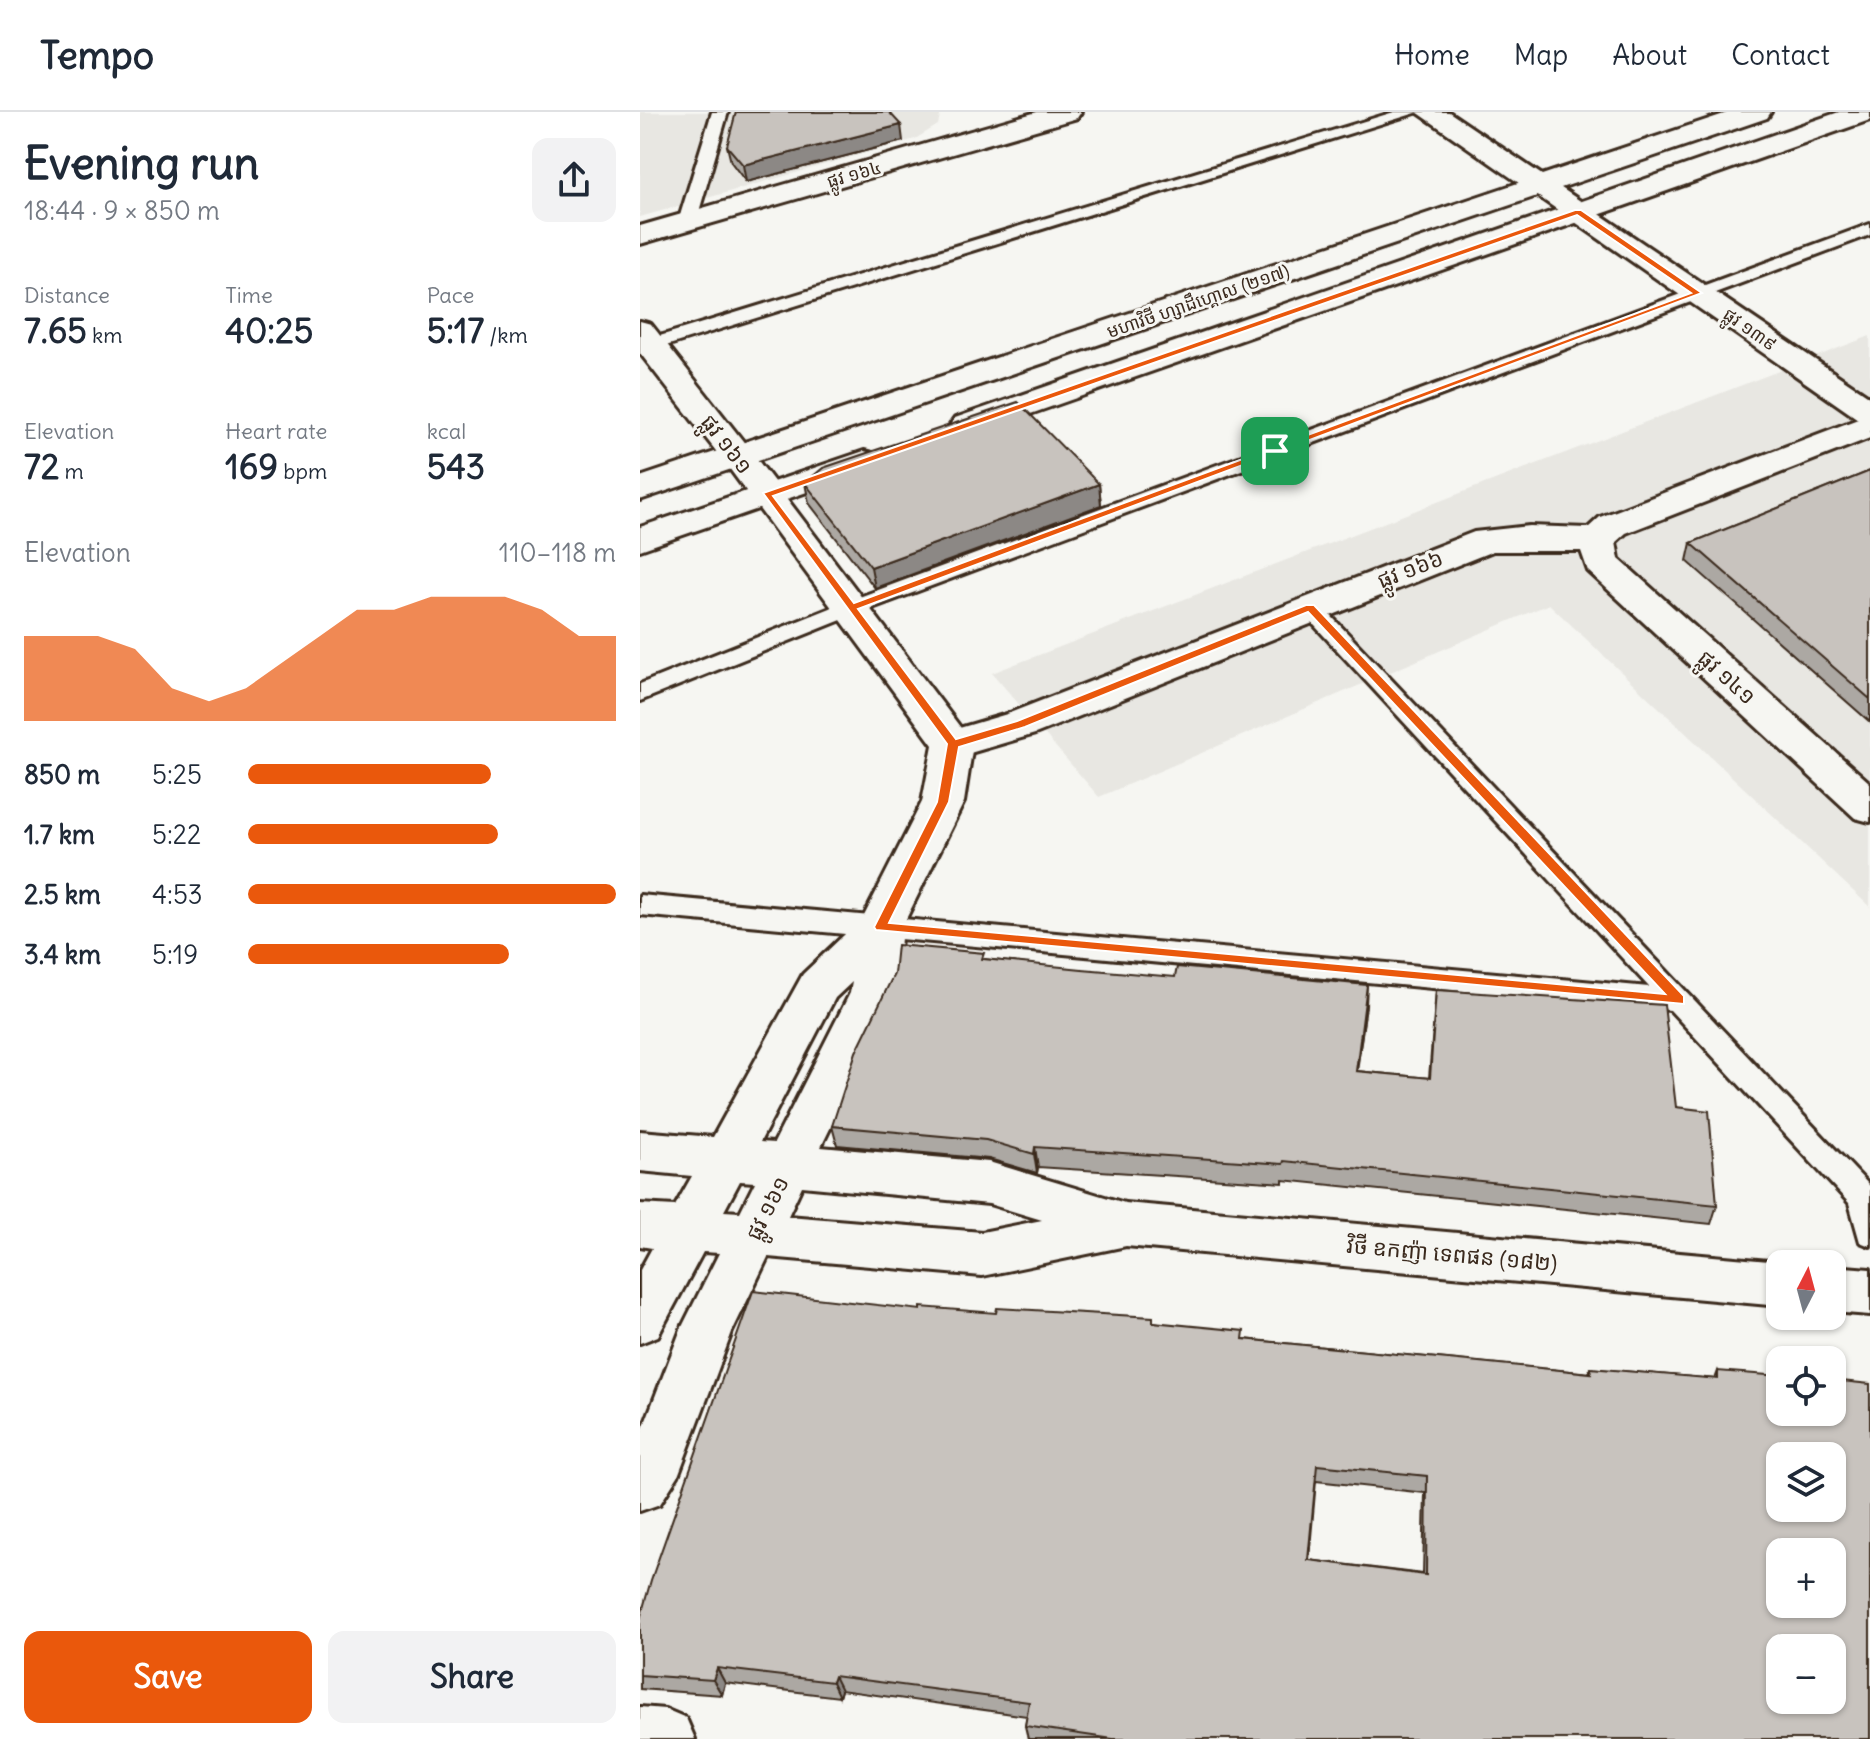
<!DOCTYPE html>
<html lang="en">
<head>
<meta charset="utf-8">
<style>
  :root { --surface:#fff; --page:#f2f2f3; --text:#1f2937; --muted:#747a83; --line:#e0e1e3; --accent:#ea580c }
  body { margin:0; font-family:Delius,"Noto Sans Khmer",sans-serif; background:var(--page); color:var(--text); height:100vh; display:flex; flex-direction:column; font-size:30px; white-space:nowrap }
  * { box-sizing:border-box; margin:0 }
  p { font-size:26px; color:var(--muted) }
  .icon { flex:none; width:44px; height:44px; fill:none; stroke:currentColor; stroke-width:2; stroke-linecap:round; stroke-linejoin:round }
  .map { position:relative; flex:1; overflow:hidden }
  .side { display:flex; flex-direction:column; background:var(--surface); width:640px }
  .side>* { flex:none }
  .needle { width:52px; rotate:6deg }
  .controls { position:absolute; left:1126px; top:1138px; display:grid; gap:16px }
  .controls a { display:grid; place-items:center; width:80px; height:80px; border-radius:16px; background:var(--surface); box-shadow:0 2px 6px #0004; font-size:40px }
  .pin { position:absolute; display:grid; place-items:center; width:68px; height:68px; color:#fff; margin:-34px; border-radius:16px; box-shadow:0 4px 12px #0006 }
  .round { display:grid; place-items:center; flex:none; width:84px; height:84px; border-radius:16px; background:var(--page) }
  .head { display:flex; align-items:center; justify-content:space-between; height:136px; padding:0 24px }
  h1 { font-size:44px; font-weight:700; line-height:60px }
  .metrics { display:grid; grid-template-columns:repeat(3,1fr); gap:12px; height:136px; padding:8px 24px }
  .metrics div { display:grid; align-content:center }
  .metrics b { font-size:34px; font-weight:700 }
  .metrics small { font-size:22px; font-weight:400 }
  .metrics p { font-size:22px }
  .chart { height:224px; padding:16px 24px }
  .chart p { display:flex; justify-content:space-between }
  .chart svg { width:100%; height:144px; margin-top:8px; fill:var(--accent); opacity:.7 }
  .primary-button { display:flex; gap:16px; margin-top:auto; padding:16px 24px }
  .primary-button a { flex:1; height:92px; border-radius:16px; background:var(--accent); color:#fff; font-size:32px; font-weight:700; line-height:92px; text-align:center }
  .primary-button a+a { background:var(--page); color:var(--text) }
  ul { padding:0 24px; list-style:none; font-size:26px }
  li { display:grid; grid-template-columns:128px 96px 1fr; align-items:center; height:60px }
  li i { height:20px; border-radius:10px; background:var(--accent) }
  header { display:flex; align-items:center; gap:48px; box-sizing:border-box; height:112px; padding:0 40px; background:var(--surface); border-bottom:2px solid var(--line) }
  header strong { font-size:38px }
  nav { display:flex; gap:44px; margin-inline-start:auto; font-size:28px }
  main { display:flex; flex:1; min-height:0 }
  .map>svg:first-child { display:block }
  .built { fill:#e8e7e2 }
  .lines { fill:none; stroke-linecap:round; stroke-linejoin:round }
  .service-casing { stroke:#3b2a1e; stroke-width:6 }
  .minor-casing { stroke:#3b2a1e; stroke-width:6 }
  .tertiary-casing { stroke:#3b2a1e; stroke-width:6 }
  .primary-casing { stroke:#3b2a1e; stroke-width:6 }
  .service { fill:#f6f6f2; fill-rule:evenodd }
  .minor { fill:#f6f6f2; fill-rule:evenodd }
  .tertiary { fill:#f6f6f2; fill-rule:evenodd }
  .primary { fill:#f6f6f2; fill-rule:evenodd }
  .wall { fill:#aca8a3; stroke:#3b2a1e; stroke-width:2; fill-rule:evenodd }
  .shaded-wall { fill:#8c8885; stroke:#3b2a1e; stroke-width:2 }
  .building { fill:#c8c3be; stroke:#3b2a1e; stroke-width:2; fill-rule:evenodd }
  .route { fill:#ea580c; stroke:#fff; stroke-width:2; fill-rule:evenodd }
  .labels { text-anchor:middle; dominant-baseline:central; stroke-width:6; stroke-linejoin:round; paint-order:stroke }
  .far-street-label { font-size:18px; fill:#3b2a1e; stroke:#f6f6f2 }
  .street-label { font-size:22px; fill:#3b2a1e; stroke:#f6f6f2 }
</style>
</head>
<body>
<header>
<strong>Tempo</strong>
<nav><a>Home</a><a>Map</a><a>About</a><a>Contact</a></nav>
</header>
<main>
<section class="side">
<div class="head"><div><h1>Evening run</h1><p>18:44 · 9 × 850 m</p></div><a class="round"><svg class="icon" aria-label="share" viewBox="0 0 24 24"><path d="M12 15V3M7 8l5-5 5 5M5 13v7h14v-7"/></svg></a></div>
<div class="metrics">
<div><p>Distance</p><b>7.65<small> km</small></b></div>
<div><p>Time</p><b>40:25</b></div>
<div><p>Pace</p><b>5:17<small> /km</small></b></div>
</div>
<div class="metrics">
<div><p>Elevation</p><b>72<small> m</small></b></div>
<div><p>Heart rate</p><b>169<small> bpm</small></b></div>
<div><p>kcal</p><b>543</b></div>
</div>
<div class="chart"><p><span>Elevation</span>110–118 m</p>
<svg viewBox="0 0 160 44" preserveAspectRatio="none"><path d="M0 44V18L10 18L20 18L30 22L40 34L50 38L60 34L70 26L80 18L90 10L100 10L110 6L120 6L130 6L140 10L150 18L160 18V44z"/></svg>
</div>
<ul>
<li><b>850 m</b>5:25<i style="width:66%"></i></li>
<li><b>1.7 km</b>5:22<i style="width:68%"></i></li>
<li><b>2.5 km</b>4:53<i style="width:100%"></i></li>
<li><b>3.4 km</b>5:19<i style="width:71%"></i></li>
</ul>
<div class="primary-button"><a>Save</a><a>Share</a></div>
</section>
<div class="map">
<svg width="1230" height="1627" viewBox="0 0 1230 1627">
  <rect width="100%" height="100%" fill="#f6f6f2"/>
  <filter id="ink" filterUnits="userSpaceOnUse"><feTurbulence type="fractalNoise" baseFrequency=".0125" numOctaves="2"/><feDisplacementMap in="SourceGraphic" scale="16" xChannelSelector="R" yChannelSelector="G"/><feConvolveMatrix kernelMatrix="1 2 1 2 8 2 1 2 1" color-interpolation-filters="sRGB"/></filter>
  <g filter="url(#ink)">
    <g class="built">
      <polygon points="0,0 301,0 298,13 275,27 0,105"/>
      <polygon points="1230,224 1230,795 909,492 459,685 352,561"/>
    </g>
    <g class="lines">
      <g class="service-casing">
        <g id="service">
          <polygon points="72,0 88,0 56,110 47,115 38,110"/>
          <polygon points="754,0 779,0 0,242 0,230"/>
          <polygon points="1230,112 1230,123 219,501 0,589 0,572 203,491"/>
          <polygon points="670,488 678,490 1230,1074 1230,1134 1220,1130 1209,1091 1030,898 0,803 0,783 1009,875 662,500 659,495 662,490"/>
        </g>
      </g>
      <g class="minor-casing">
        <g id="minor">
          <polygon points="397,0 441,0 437,6 0,132 0,114"/>
          <polygon points="777,0 809,0 1230,285 1230,326 986,421 976,430 979,447 1230,671 1230,710 1215,706 948,459 941,439 853,439 395,622 313,646 299,642 293,632 299,622 367,602 834,420 889,414 948,416 960,405 1218,307"/>
          <polygon points="0,209 11,212 110,338 115,345 110,352 98,355 86,352 0,241"/>
          <polygon points="0,1595 25,1597 46,1606 55,1627 0,1627"/>
        </g>
      </g>
      <g class="tertiary-casing">
        <g id="tertiary">
          <path d="M98,335L110,338L333,632L324,690L262,815L256,881L181,1035L349,1050L485,1091L1140,1150L1147,1152H1140V1194L486,1134L342,1164L128,1145L92,1220L38,1364L20,1392L0,1399V1324L41,1217L79,1141L63,1140L18,1224L0,1231V1158L12,1136L0,1134V1092L35,1094L52,1064L0,1059V1019L73,1025L163,862L224,804L282,690L293,633L81,345L86,338ZM212,870L210,881L134,1031L120,1030L195,886ZM100,1069L115,1070L100,1100L84,1099ZM162,1074L349,1092L402,1108L342,1120L148,1104Z"/>
          <polygon points="1192,1154 1230,1157 1230,1203 1192,1200"/>
        </g>
      </g>
      <g class="primary-casing">
        <g id="primary">
          <polygon points="1090,0 1131,0 1127,6 0,388 0,365"/>
          <polygon points="1199,0 1230,0 1230,8 339,320 327,323 315,320 310,313 315,306"/>
          <polygon points="224,339 236,342 241,349 236,356 0,438 0,415"/>
        </g>
      </g>
      <use href="#service" class="service"/>
      <use href="#minor" class="minor"/>
      <use href="#tertiary" class="tertiary"/>
      <use href="#primary" class="primary"/>
    </g>
    <g class="wall">
      <polygon points="263,29 106,70 91,50 87,34"/>
      <polygon points="1230,359 1230,610 1047,449 1051,431"/>
      <polygon points="165,371 459,372 461,393 235,476 169,391"/>
      <polygon points="345,847 726,893 717,959 789,966 796,878 1036,995 1077,1093 1071,1112 643,1068 643,1071 398,1055 397,1061 349,1047 197,1033 192,1014"/>
      <path d="M281,1198L514,1210L604,1227L949,1261L950,1256L1075,1267L1078,1259L1230,1627H388L385,1614L387,1604L201,1578L199,1585L85,1571L82,1583L0,1577V1507ZM676,1369L785,1381L783,1462L669,1448Z"/>
    </g>
    <g class="shaded-wall">
      <polygon points="261,13 263,29 106,70 103,53"/>
      <polygon points="459,372 461,393 235,476 231,455"/>
      <polygon points="727,873 726,893 714,978 716,959"/>
      <polygon points="395,1035 398,1055 397,1061 394,1042"/>
      <polygon points="77,1556 85,1571 82,1583 73,1568"/>
      <polygon points="194,1564 201,1578 199,1585 192,1570"/>
    </g>
    <g class="building">
      <polygon points="96,0 249,0 261,13 103,53 87,34"/>
      <polygon points="378,290 459,372 231,455 165,371 183,356"/>
      <polygon points="1230,359 1230,587 1051,431"/>
      <polygon points="257,833 344,841 342,847 442,857 535,865 537,855 727,873 716,959 790,966 796,878 1024,893 1036,995 1069,999 1077,1093 644,1049 643,1052 395,1035 394,1042 346,1028 192,1014 216,940 254,862"/>
      <path d="M113,1179L281,1198V1195L356,1201L357,1196L513,1205V1210L604,1219L603,1227L951,1261L950,1256L1078,1267V1259L1140,1264V1300H1192V1268L1230,1272V1627H473L385,1614L389,1590L194,1564L192,1570L77,1556L73,1568L0,1563V1507L11,1468ZM1140,1344H1192V1396H1140ZM677,1353L787,1364L786,1463L668,1448ZM1140,1440H1192V1492H1140ZM1140,1536H1192V1588H1140Z"/>
    </g>
  </g>
  <path class="route" d="M935,98H941L1062,181L218,497L316,627L377,609L666,493H674L1044,884V892L236,818L234,815L297,690L307,632L123,381ZM937,103L1051,181L214,491L133,384ZM668,500L1025,882L249,811L309,690L319,635L385,615Z"/>
  <g class="labels">
    <g class="far-street-label">
      <text transform="translate(214 62) rotate(-16)">ផ្លូវ ១៦៤</text>
      <text transform="translate(558 189) rotate(-19)">មហាវិថី ហ្សាដឹហ្គោល (២១៧)</text>
      <text transform="translate(1110 217) rotate(35)">ផ្លូវ ១៣៩</text>
    </g>
    <g class="street-label">
      <text transform="translate(87 332) rotate(52)">ផ្លូវ ១៦១</text>
      <text transform="translate(770 457) rotate(-21)">ផ្លូវ ១៦៦</text>
      <text transform="translate(1087 565) rotate(42)">ផ្លូវ ១៤១</text>
      <text transform="translate(127 1096) rotate(-63)">ផ្លូវ ១៦១</text>
      <text transform="translate(812 1142) rotate(5)">វិថី ឧកញ៉ា ទេពផន (១៨២)</text>
    </g>
  </g>
</svg>
<div class="controls">
<a><svg class="needle" viewBox="-14 -14 28 28"><path d="M0-13l5 13h-10z" fill="#e53935"/><path d="M0 13l5-13h-10z" fill="#747a83"/></svg></a>
<a><svg class="icon" aria-label="locate" viewBox="0 0 24 24"><circle cx="12" cy="12" r="6"/><path d="M12 2v4M12 18v4M2 12h4M18 12h4"/></svg></a>
<a><svg class="icon" aria-label="layers" viewBox="0 0 24 24"><path d="M12 4l9 5-9 5-9-5zM3 14l9 5 9-5"/></svg></a>
<a>+</a>
<a>−</a>
</div>
<div class="pin" style="left:635px;top:339px;background:#1e9e55"><svg class="icon" aria-label="arrive" viewBox="0 0 24 24"><path d="M6 21V4h12l-3 4 3 4H6"/></svg></div>
</div>
</main>
</body>
</html>
